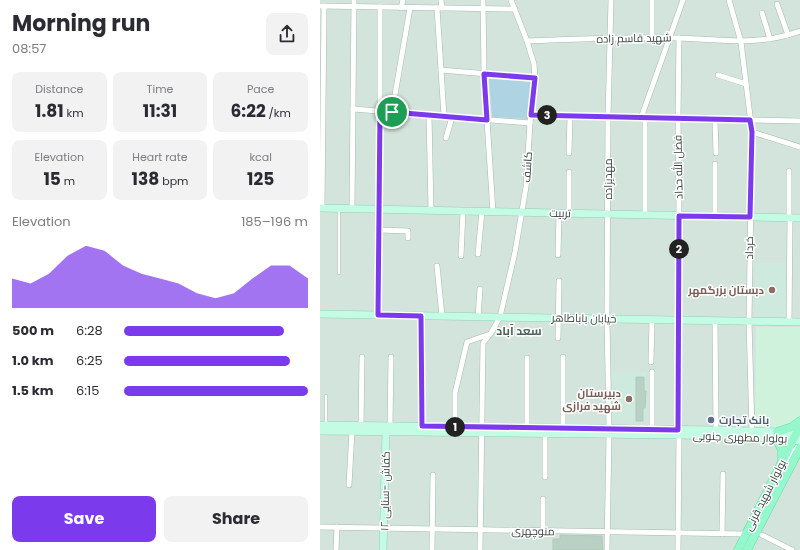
<!DOCTYPE html>
<html lang="en">
<head>
<meta charset="utf-8">
<style>
  :root { --surface:#fff; --page:#f2f2f3; --text:#2b2b33; --muted:#7c7c81; --accent:#7c3aed }
  body { margin:0; font-family:Poppins,Cairo,sans-serif; background:var(--page); color:var(--text); height:100vh; display:flex; flex-direction:column; font-size:15px; white-space:nowrap }
  * { box-sizing:border-box; margin:0 }
  p { font-size:13px; color:var(--muted) }
  .icon { flex:none; width:22px; height:22px; fill:none; stroke:currentColor; stroke-width:2; stroke-linecap:round; stroke-linejoin:round }
  .map { position:relative; flex:1; overflow:hidden }
  .drawer { display:flex; flex-direction:column; background:var(--surface); width:320px }
  .drawer>* { flex:none }
  .pin { position:absolute; display:grid; place-items:center; width:34px; height:34px; color:#fff; margin:-17px; border:2px solid #fff; border-radius:50%; box-shadow:0 1px 4px #0007 }
  .km { position:absolute; width:20px; height:20px; margin:-10px; border-radius:50%; background:#222; color:#fff; font-size:11px; line-height:20px; text-align:center }
  .round { display:grid; place-items:center; flex:none; width:42px; height:42px; border-radius:8px; background:var(--page) }
  .head { display:flex; align-items:center; justify-content:space-between; height:68px; padding:0 12px }
  h1 { font-size:22px; font-weight:700; line-height:30px }
  .stats { display:grid; grid-template-columns:repeat(3,1fr); gap:6px; height:68px; padding:4px 12px }
  .stats div { display:grid; align-content:center; border-radius:8px; background:var(--page); text-align:center }
  .stats b { font-size:17px; font-weight:700 }
  .stats small { font-size:11px; font-weight:400 }
  .stats p { font-size:11px }
  .chart { height:112px; padding:8px 12px }
  .chart p { display:flex; justify-content:space-between }
  .chart svg { width:100%; height:72px; margin-top:4px; fill:var(--accent); opacity:.7 }
  .action { display:flex; gap:8px; margin-top:auto; padding:8px 12px }
  .action a { flex:1; height:46px; border-radius:8px; background:var(--accent); color:#fff; font-size:16px; font-weight:700; line-height:46px; text-align:center }
  .action a+a { background:var(--page); color:var(--text) }
  ul { padding:0 12px; list-style:none; font-size:13px }
  li { display:grid; grid-template-columns:64px 48px 1fr; align-items:center; height:30px }
  li i { height:10px; border-radius:5px; background:var(--accent) }
  main { display:flex; flex:1; min-height:0 }
  .map>svg:first-child { display:block }
  .residential { fill:#d2e4db }
  .commercial { fill:#cff2dd }
  .education { fill:#cee9dd }
  .green { fill:#aed4e3 }
  .building { fill:#b9d1c4; stroke:#adccbb }
  .lines { fill:none; stroke-linecap:round; stroke-linejoin:round }
  .lane-casing { stroke:#a7bbb0; stroke-width:3.5 }
  .street-casing { stroke:#a7bbb0; stroke-width:6 }
  .secondary-casing { stroke:#95ceb6; stroke-width:8 }
  .primary-casing { stroke:#66dca5; stroke-width:9 }
  .lane { stroke:#fff; stroke-width:2.5 }
  .street { stroke:#fff; stroke-width:5 }
  .secondary { stroke:#c3fbe4; stroke-width:7 }
  .primary { stroke:#94f8cc; stroke-width:8 }
  .route-casing { stroke:#fff; stroke-width:8 }
  .route { stroke:#7c3aed; stroke-width:5 }
  .education-dot { fill:#8d6e63; stroke:#fff; stroke-width:1.5 }
  .service-dot { fill:#5c6f8a; stroke:#fff; stroke-width:1.5 }
  .labels { text-anchor:middle; dominant-baseline:central; stroke-width:3; stroke-linejoin:round; paint-order:stroke }
  .street-label { font-size:11px; fill:#34423a; stroke:#fff }
  .education-label { font-size:11px; font-weight:bold; fill:#785e54; stroke:#fff; text-anchor:end }
  .service-label { font-size:11px; font-weight:bold; fill:#4e5e75; stroke:#fff; text-anchor:start }
  .neighbourhood-label { font-size:12px; font-weight:bold; fill:#4c6456; stroke:#fff }
</style>
</head>
<body>
<main>
<section class="drawer">
<div class="head"><div><h1>Morning run</h1><p>08:57</p></div><a class="round"><svg class="icon" aria-label="share" viewBox="0 0 24 24"><path d="M12 15V3M7 8l5-5 5 5M5 13v7h14v-7"/></svg></a></div>
<div class="stats">
<div><p>Distance</p><b>1.81<small> km</small></b></div>
<div><p>Time</p><b>11:31</b></div>
<div><p>Pace</p><b>6:22<small> /km</small></b></div>
</div>
<div class="stats">
<div><p>Elevation</p><b>15<small> m</small></b></div>
<div><p>Heart rate</p><b>138<small> bpm</small></b></div>
<div><p>kcal</p><b>125</b></div>
</div>
<div class="chart"><p><span>Elevation</span>185–196 m</p>
<svg viewBox="0 0 160 44" preserveAspectRatio="none"><path d="M0 44V26L10 29L20 23L30 12L40 6L50 9L60 18L70 23L80 26L90 29L100 35L110 38L120 35L130 26L140 18L150 18L160 26V44z"/></svg>
</div>
<ul>
<li><b>500 m</b>6:28<i style="width:87%"></i></li>
<li><b>1.0 km</b>6:25<i style="width:90%"></i></li>
<li><b>1.5 km</b>6:15<i style="width:100%"></i></li>
</ul>
<div class="action"><a>Save</a><a>Share</a></div>
</section>
<div class="map">
<svg width="480" height="550" viewBox="0 0 480 550">
  <rect width="100%" height="100%" fill="#e3f1ea"/>
  <rect class="residential" x="0" y="0" width="480" height="550"/>
  <polygon class="commercial" points="436,327 480,327 480,415 477,420 460,429 435,428"/>
  <g class="education">
    <rect x="435" y="263" width="33" height="54"/>
    <polygon points="292,372 326,372 325,421 292,420"/>
  </g>
  <polygon class="green" points="169,79 211,82 207,119 172,117"/>
  <g class="building">
    <polygon points="316,377 324,377 324,391 326,391 325,408 323,408 323,421 316,421"/>
    <polygon points="240,535 282,536 283,550 233,550 233,539 240,539"/>
  </g>
  <g class="lines">
    <g class="lane-casing">
      <g id="lane">
        <polyline points="19,273 19,209"/>
        <polyline points="6,424 6,396"/>
        <polyline points="438,521 473,450 477,446"/>
      </g>
    </g>
    <g class="street-casing">
      <g id="street">
        <polyline points="121,0 122,8"/>
        <polyline points="163,0 164,74 173,212"/>
        <polyline points="409,0 421,42 432,132 429,321 432,431"/>
        <polyline points="457,4 468,35"/>
        <polyline points="0,6 195,9"/>
        <polyline points="81,8 83,0"/>
        <polyline points="117,8 124,116"/>
        <polyline points="442,13 450,39"/>
        <polyline points="332,39 332,0"/>
        <path d="M207,41C257,39 307,37 357,38C401,39 436,47 480,31"/>
        <polyline points="121,70 215,78"/>
        <polyline points="398,75 426,84"/>
        <polyline points="33,109 210,123"/>
        <polyline points="72,112 90,8"/>
        <polyline points="109,115 111,210"/>
        <polyline points="211,115 480,121"/>
        <polyline points="321,118 363,0"/>
        <polyline points="325,118 325,215"/>
        <polyline points="395,119 396,153"/>
        <polyline points="432,132 480,147"/>
        <polyline points="126,138 132,117"/>
        <polyline points="249,153 250,116"/>
        <polyline points="2,208 4,6"/>
        <polyline points="32,208 34,0"/>
        <polyline points="249,213 249,172"/>
        <polyline points="395,217 395,164"/>
        <polyline points="469,218 469,171"/>
        <polyline points="59,230 88,231 88,238"/>
        <polyline points="158,254 162,211"/>
        <polyline points="238,255 239,213"/>
        <polyline points="141,256 143,211"/>
        <polyline points="117,266 122,316"/>
        <polyline points="58,315 60,111 60,7"/>
        <polyline points="101,316 102,426"/>
        <polyline points="158,317 160,289"/>
        <polyline points="395,321 396,430"/>
        <polyline points="469,322 470,218"/>
        <polyline points="238,338 239,281"/>
        <polyline points="207,358 207,428"/>
        <polyline points="331,362 332,320"/>
        <polyline points="332,372 332,429"/>
        <polyline points="41,426 42,357"/>
        <polyline points="70,426 71,357"/>
        <polyline points="135,427 135,393 147,342 170,334"/>
        <polyline points="243,428 243,357"/>
        <polyline points="289,429 287,319 288,117 291,0"/>
        <polyline points="358,430 359,216 358,118 359,38"/>
        <polyline points="225,477 225,434"/>
        <polyline points="29,485 32,431"/>
        <polyline points="0,527 425,534"/>
        <polyline points="223,531 223,499"/>
        <polyline points="402,534 403,474"/>
        <polyline points="442,535 472,550"/>
        <polyline points="16,550 17,527"/>
        <polyline points="112,550 113,475"/>
        <polyline points="160,550 163,343 171,333 180,317 195,252 206,187 210,123 215,78 214,64 207,41 191,0"/>
        <polyline points="287,550 289,434"/>
        <polyline points="358,550 359,435"/>
      </g>
    </g>
    <g class="secondary-casing">
      <g id="secondary">
        <polyline points="0,208 480,218"/>
        <polyline points="0,314 480,322"/>
        <polyline points="0,425 396,430 457,432 480,435"/>
        <polyline points="0,431 359,435 432,437 480,441"/>
        <polyline points="63,550 66,432"/>
      </g>
    </g>
    <g class="primary-casing">
      <g id="primary">
        <polyline points="457,432 472,427 480,421"/>
        <polyline points="456,438 462,450 462,460"/>
        <polyline points="418,550 480,426"/>
        <polyline points="427,550 480,448"/>
      </g>
    </g>
    <use href="#lane" class="lane"/>
    <use href="#street" class="street"/>
    <use href="#secondary" class="secondary"/>
    <use href="#primary" class="primary"/>
  </g>
  <g class="lines">
    <g class="route-casing">
      <polygon id="route" points="164,74 215,78 211,115 430,120 432,132 430,217 359,216 358,430 102,426 101,316 58,315 60,111 167,120"/>
    </g>
    <use href="#route" class="route"/>
  </g>
  <g class="education-dot">
    <circle cx="452" cy="290" r="4"/>
    <circle cx="309" cy="399" r="4"/>
  </g>
  <circle class="service-dot" cx="391" cy="420" r="4"/>
  <g class="labels">
    <g class="street-label">
      <text transform="translate(314 38) rotate(-1)">شهید قاسم زاده</text>
      <text transform="translate(207 167) rotate(-86)">کاشف</text>
      <text transform="translate(358 167) rotate(-91)">فضل الله حداد</text>
      <text transform="translate(288 179) rotate(-90)">مهدیزاده</text>
      <text transform="translate(240 213) rotate(1)">تربیت</text>
      <text transform="translate(429 248) rotate(-89)">خرداد</text>
      <text transform="translate(264 318) rotate(1)">خیابان باباطاهر</text>
      <text transform="translate(420 437) rotate(2)">بولوار مطهری جنوبی</text>
      <text transform="translate(65 491) rotate(-89)">کفاش -سنایی ۱۲</text>
      <text transform="translate(445 495) rotate(-63)">بولوار شهید قرنی</text>
      <text transform="translate(213 531) rotate(1)">منوچهری</text>
    </g>
    <g class="education-label">
      <text x="444" y="290">دبستان بزرگمهر</text>
      <text x="301" y="393">دبیرستان<tspan x="301" dy="13">شهید فرازی</tspan></text>
    </g>
    <g class="service-label">
      <text x="399" y="420">بانک تجارت</text>
    </g>
    <g class="neighbourhood-label">
      <text x="199" y="330">سعد آباد</text>
    </g>
  </g>
</svg>
<div class="pin" style="left:72px;top:112px;background:#1e9e55"><svg class="icon" aria-label="arrive" viewBox="0 0 24 24"><path d="M6 21V4h12l-3 4 3 4H6"/></svg></div>
<b class="km" style="left:135px;top:427px">1</b>
<b class="km" style="left:359px;top:249px">2</b>
<b class="km" style="left:227px;top:115px">3</b>
</div>
</main>
</body>
</html>
